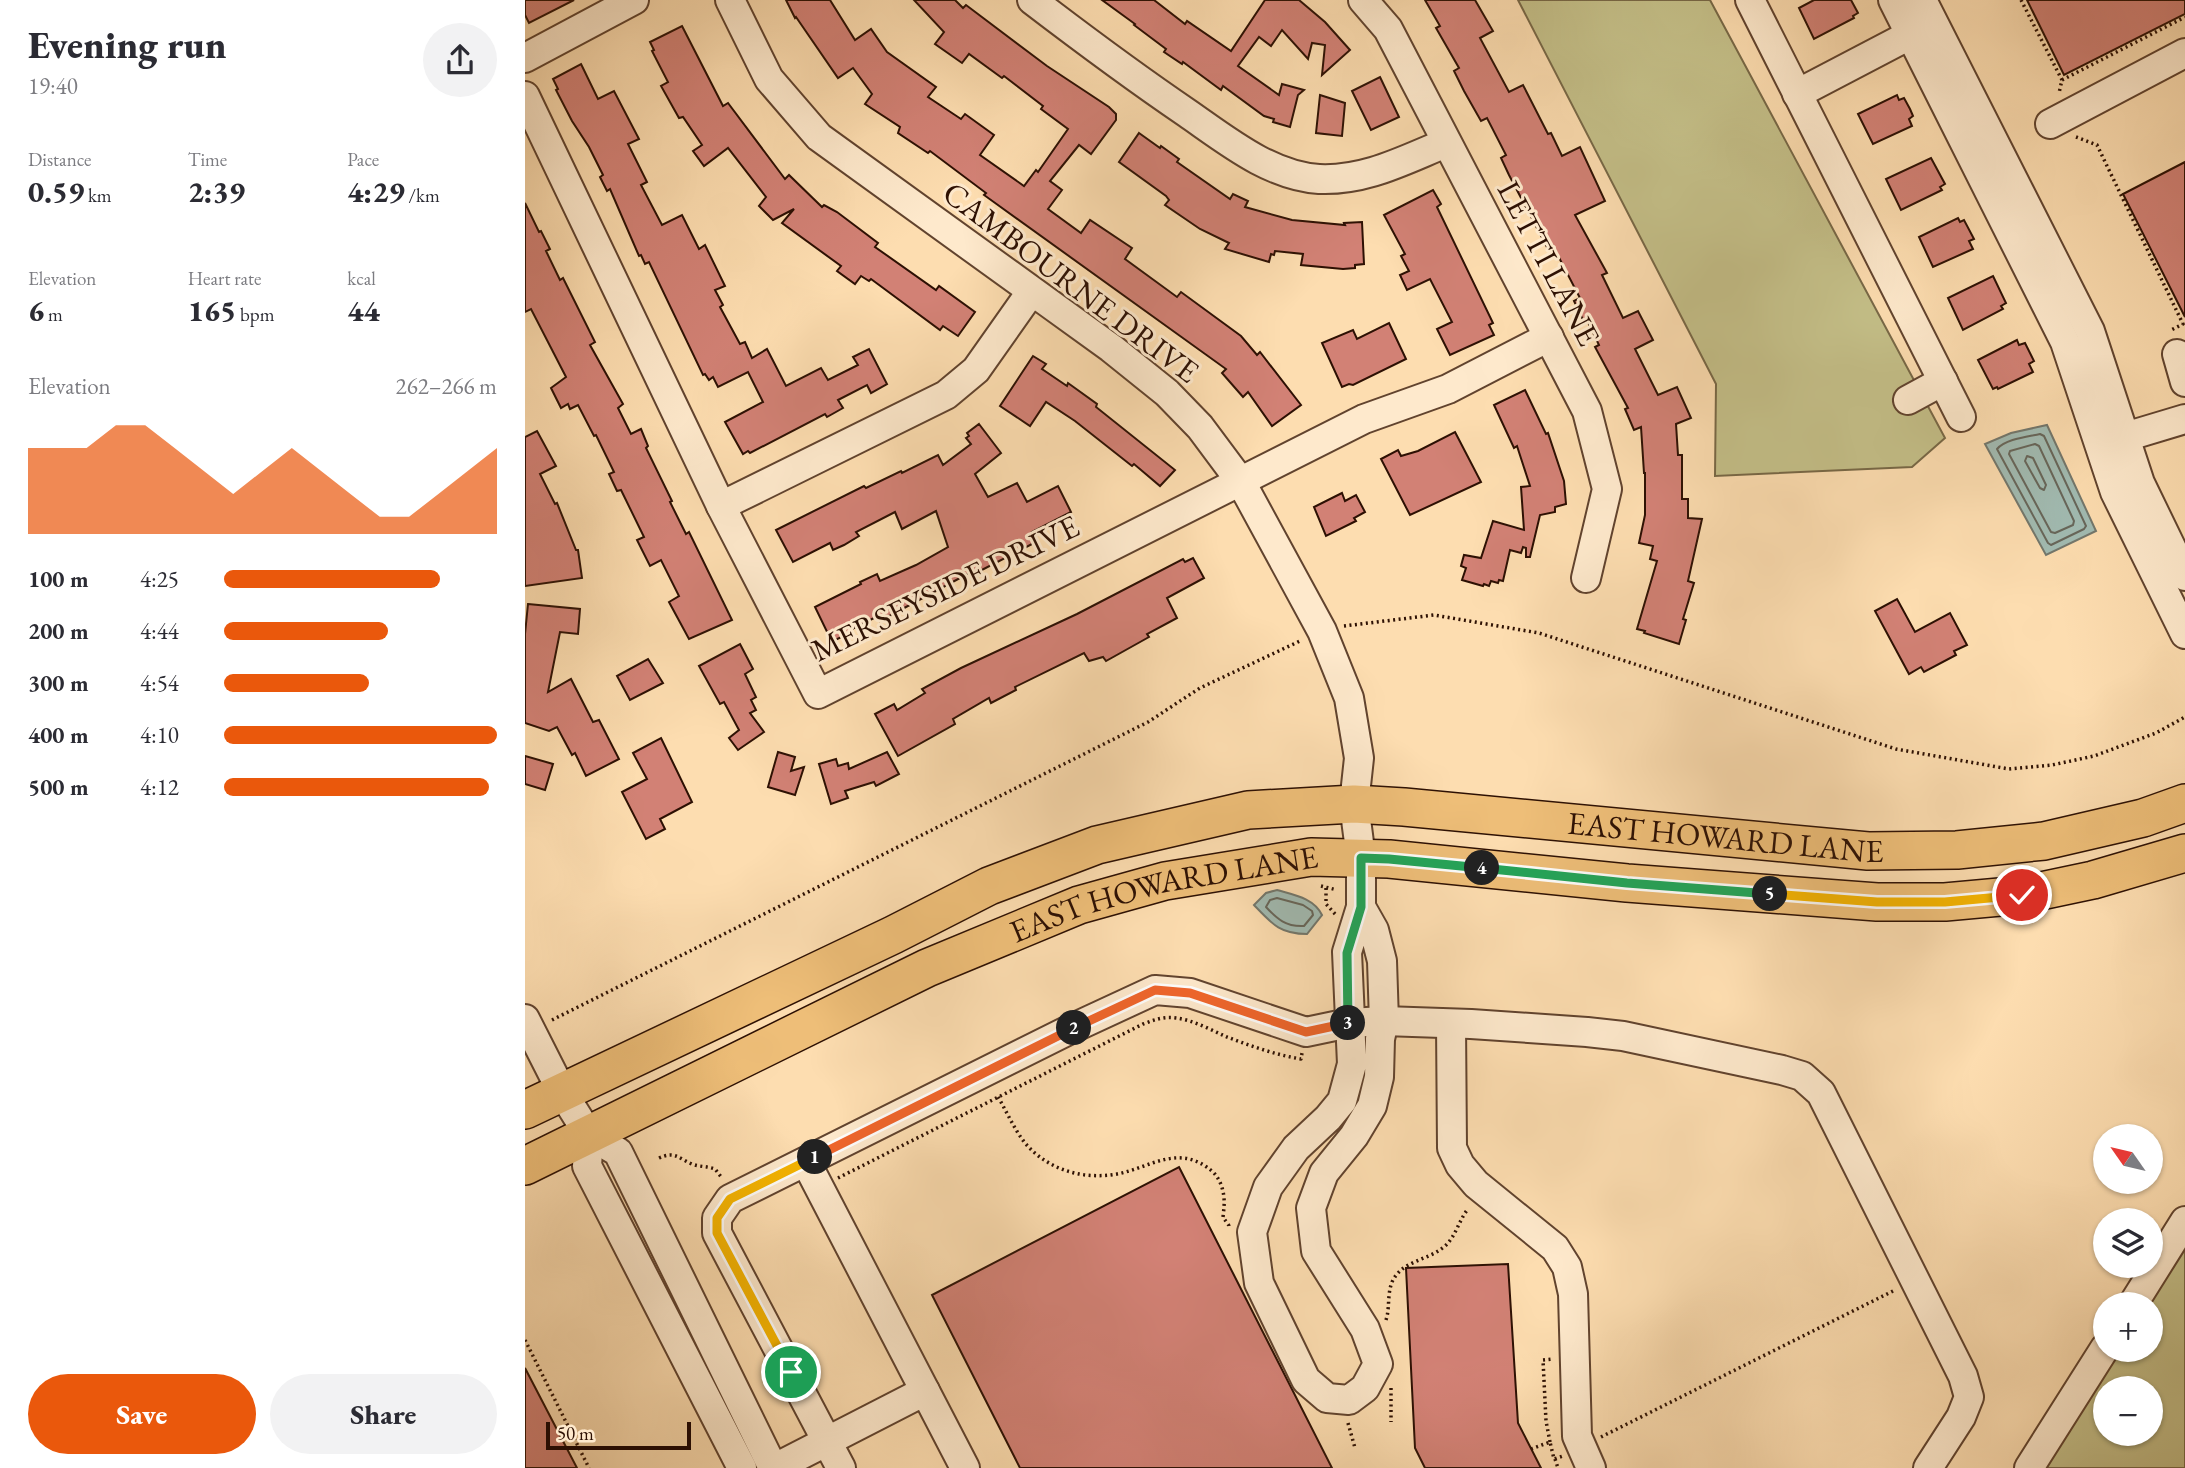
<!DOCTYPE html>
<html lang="en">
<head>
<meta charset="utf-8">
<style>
  :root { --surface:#fff; --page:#f2f2f3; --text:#2b2b33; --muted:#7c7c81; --accent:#ea580c }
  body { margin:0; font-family:"EB Garamond",serif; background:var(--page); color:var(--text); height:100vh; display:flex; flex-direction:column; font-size:26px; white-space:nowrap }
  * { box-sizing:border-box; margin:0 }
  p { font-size:23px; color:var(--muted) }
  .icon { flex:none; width:38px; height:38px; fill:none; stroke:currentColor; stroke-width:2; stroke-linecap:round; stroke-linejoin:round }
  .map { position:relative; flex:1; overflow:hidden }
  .side { display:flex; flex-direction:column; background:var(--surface); width:525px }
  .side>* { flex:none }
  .needle { width:46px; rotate:304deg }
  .fabs { position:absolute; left:1568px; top:1124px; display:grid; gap:14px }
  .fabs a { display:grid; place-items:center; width:70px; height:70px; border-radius:50%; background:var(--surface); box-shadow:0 2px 5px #0004; font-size:35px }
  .scale { position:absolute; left:21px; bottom:18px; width:145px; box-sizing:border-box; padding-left:7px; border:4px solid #2d1003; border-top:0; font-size:19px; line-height:24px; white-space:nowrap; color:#2d1003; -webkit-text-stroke:5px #fee9cc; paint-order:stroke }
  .pin { position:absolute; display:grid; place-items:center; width:60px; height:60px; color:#fff; margin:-30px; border:4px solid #fff; border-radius:50%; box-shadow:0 2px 7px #0007 }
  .km { position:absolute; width:35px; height:35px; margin:-18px; border-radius:50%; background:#222; color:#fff; font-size:19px; line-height:35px; text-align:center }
  .round { display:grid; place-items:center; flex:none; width:74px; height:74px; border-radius:37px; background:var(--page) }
  .head { display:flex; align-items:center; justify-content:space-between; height:119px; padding:0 28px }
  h1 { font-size:38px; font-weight:800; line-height:52px }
  .stats { display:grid; grid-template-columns:repeat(3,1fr); gap:10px; height:119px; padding:7px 28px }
  .stats div { display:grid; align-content:center }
  .stats b { font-size:30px; font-weight:800 }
  .stats small { font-size:19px; font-weight:400 }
  .stats p { font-size:19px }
  .chart { height:196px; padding:14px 28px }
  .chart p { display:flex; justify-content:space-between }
  .chart svg { width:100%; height:126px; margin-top:7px; fill:var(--accent); opacity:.7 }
  .button { display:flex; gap:14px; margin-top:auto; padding:14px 28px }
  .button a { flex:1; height:80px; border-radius:42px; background:var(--accent); color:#fff; font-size:28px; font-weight:800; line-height:80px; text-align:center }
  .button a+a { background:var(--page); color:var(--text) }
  ul { padding:0 28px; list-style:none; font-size:23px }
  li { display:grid; grid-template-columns:112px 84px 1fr; align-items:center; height:52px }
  li i { height:18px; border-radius:9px; background:var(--accent) }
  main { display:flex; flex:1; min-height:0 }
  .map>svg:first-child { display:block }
  .green { fill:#c4bf88; stroke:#786846; stroke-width:2; fill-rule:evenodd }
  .water { fill:#a1bbb2; stroke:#73776c; stroke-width:2 }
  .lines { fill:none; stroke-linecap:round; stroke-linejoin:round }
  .shore { stroke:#67665a; stroke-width:2 }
  .building { fill:#d28175; stroke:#2d1003; stroke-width:2 }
  .minor-casing { stroke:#61432e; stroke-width:32 }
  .major-casing { stroke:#2d1003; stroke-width:40 }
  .path { stroke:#2d1003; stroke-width:3.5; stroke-dasharray:2 3.5; stroke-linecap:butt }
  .minor { stroke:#fee9cc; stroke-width:28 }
  .major { stroke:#eebe78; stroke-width:37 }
  .split-1-casing { stroke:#fff; stroke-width:14 }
  .split-2-casing { stroke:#fff; stroke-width:14 }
  .split-3-casing { stroke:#fff; stroke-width:14 }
  .split-4-casing { stroke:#fff; stroke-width:14 }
  .split-5-casing { stroke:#fff; stroke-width:14 }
  .split-6-casing { stroke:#fff; stroke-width:14 }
  .split-1 { stroke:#f5b400; stroke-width:9 }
  .split-2 { stroke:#f0652b; stroke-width:9 }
  .split-3 { stroke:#f0652b; stroke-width:9 }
  .split-4 { stroke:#22a559; stroke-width:9 }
  .split-5 { stroke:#22a559; stroke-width:9 }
  .split-6 { stroke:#f5b400; stroke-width:9 }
  .labels { text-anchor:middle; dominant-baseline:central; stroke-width:6; stroke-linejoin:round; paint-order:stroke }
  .street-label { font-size:32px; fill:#2d1003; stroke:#fee9cc }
</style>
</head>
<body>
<main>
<section class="side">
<div class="head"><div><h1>Evening run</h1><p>19:40</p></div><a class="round"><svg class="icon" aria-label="share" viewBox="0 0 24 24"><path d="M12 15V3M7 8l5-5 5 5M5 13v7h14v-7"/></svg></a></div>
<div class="stats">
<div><p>Distance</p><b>0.59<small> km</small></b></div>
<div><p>Time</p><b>2:39</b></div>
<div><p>Pace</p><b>4:29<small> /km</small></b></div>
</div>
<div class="stats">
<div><p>Elevation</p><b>6<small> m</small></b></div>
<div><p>Heart rate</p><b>165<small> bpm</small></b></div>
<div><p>kcal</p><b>44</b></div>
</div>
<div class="chart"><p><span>Elevation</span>262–266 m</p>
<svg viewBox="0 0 160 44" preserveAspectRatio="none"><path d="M0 44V14L10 14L20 14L30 6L40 6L50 14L60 22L70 30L80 22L90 14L100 22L110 30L120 38L130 38L140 30L150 22L160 14V44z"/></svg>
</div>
<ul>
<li><b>100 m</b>4:25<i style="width:79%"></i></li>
<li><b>200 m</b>4:44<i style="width:60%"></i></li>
<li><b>300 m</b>4:54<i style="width:53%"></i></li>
<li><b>400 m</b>4:10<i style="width:100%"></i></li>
<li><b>500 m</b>4:12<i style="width:97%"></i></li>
</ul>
<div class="button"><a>Save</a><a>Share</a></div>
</section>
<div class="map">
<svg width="1660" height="1468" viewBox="0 0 1660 1468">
  <rect width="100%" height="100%" fill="#fdddb0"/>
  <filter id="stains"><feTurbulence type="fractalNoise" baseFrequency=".00286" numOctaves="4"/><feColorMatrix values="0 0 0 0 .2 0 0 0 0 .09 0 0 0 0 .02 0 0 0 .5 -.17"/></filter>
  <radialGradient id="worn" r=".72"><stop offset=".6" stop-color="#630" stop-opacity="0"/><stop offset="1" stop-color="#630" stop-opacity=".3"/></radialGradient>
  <g class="green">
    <polygon points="993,0 1185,0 1420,438 1387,467 1190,476 1191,384"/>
    <path d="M1660,1246V1468H1518L1594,1349H1626V1304H1623ZM1580,1388H1626V1433H1580Z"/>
  </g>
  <g class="water">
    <polygon points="1522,425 1571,531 1521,555 1460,444 1486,433"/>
    <path d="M752,890C769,895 789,898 797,915L782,934C755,934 747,924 729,905L741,893Z"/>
  </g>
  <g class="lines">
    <g class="shore">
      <path d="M1515,434L1519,436L1561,526L1559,529L1526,545L1523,543L1472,449C1481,439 1501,437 1515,434Z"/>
      <polygon points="1510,444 1514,446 1549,521 1548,525 1530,533 1526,532 1484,454 1485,451"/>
      <polygon points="1502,456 1508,458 1521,485 1519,490 1515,488 1500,461"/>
      <path d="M752,898L778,905L787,911L788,915L779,926C761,927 752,919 741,907L745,900Z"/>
    </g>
  </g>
  <g class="building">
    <polygon points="0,0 49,0 4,23 0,15"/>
    <polygon points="261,0 305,0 330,40 346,29 362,52 411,87 403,97 436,119 440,114 469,135 455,155 499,186 511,170 513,172 543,129 516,109 518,106 479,76 477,78 444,54 437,63 410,44 419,32 389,0 430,0 438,8 441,5 522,66 584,107 591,114 591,120 566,154 554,145 525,181 537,190 523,209 556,233 565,220 607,248 600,259 652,297 656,292 716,336 732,355 735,352 776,405 747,426 723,392 718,397 697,373 701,369 459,195 461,193 405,151 403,153 373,133 375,127 340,104 347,94 328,68 313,78 271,17 270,18"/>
    <polygon points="577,0 629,0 660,24 662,21 706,51 740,0 774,0 800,22 825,50 797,75 800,45 787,43 783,59 757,30 746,46 734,37 713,66 754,95 757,84 779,90 773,95 765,127 748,122 749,119 739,116 698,86 696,90 658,62 657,64 639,52 641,49 609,25 610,24"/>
    <polygon points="900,0 950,0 968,31 955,38 984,92 998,85 1023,134 1026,133 1037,156 1055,147 1080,201 1050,215 1082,273 1077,275 1098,318 1113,311 1128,340 1110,349 1133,395 1152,387 1166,418 1151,424 1153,455 1157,455 1157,499 1163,499 1163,518 1177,519 1163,581 1169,583 1158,619 1161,620 1154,644 1119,633 1120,631 1112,629 1132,561 1125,559 1128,546 1114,543 1120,515 1120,473 1119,473 1116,427 1109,430 1100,409 1103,408 1070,347 1074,345 1061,318 1058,320 1049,301 1055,298 1028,246 1023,249 984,175 976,158 981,155 962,118 956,121 939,91 929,71 934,68 911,28 915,26"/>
    <polygon points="1289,0 1326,0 1333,13 1328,16 1329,18 1289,39 1274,8"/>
    <polygon points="1502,0 1660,0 1660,14 1539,75"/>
    <polygon points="157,26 198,106 203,103 260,179 264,175 297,207 299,205 312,212 353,243 350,247 411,290 414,286 450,312 433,336 418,326 415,330 346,279 344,281 336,276 330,284 312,271 316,266 257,223 269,209 248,220 234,206 241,197 203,148 179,166 168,151 177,145 158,117 154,118 136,86 143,82 127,51 129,50 125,42"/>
    <polygon points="56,64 73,99 89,91 114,139 103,144 122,182 116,185 137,225 157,215 174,249 180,245 200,286 190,290 198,305 195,307 215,344 220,342 227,358 242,349 261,386 296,368 303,380 333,365 328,357 344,349 362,384 346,393 342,385 313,400 318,408 302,417 300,414 225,453 223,451 218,454 200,422 238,402 223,372 193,387 188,377 184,380 180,374 178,375 124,262 120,264 116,255 114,256 85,189 82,191 75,177 78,175 64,147 47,121 31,90 33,89 28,79"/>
    <polygon points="855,77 874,117 846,130 827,91"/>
    <polygon points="795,95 820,103 817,136 791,133"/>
    <polygon points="1372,95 1374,100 1379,98 1385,109 1388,116 1384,119 1387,126 1348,144 1333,114"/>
    <polygon points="614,133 635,148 636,146 654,159 652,162 705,199 708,194 723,201 720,207 767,220 820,225 819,223 837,222 839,264 830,265 830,268 818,269 776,265 778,254 750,251 749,255 746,254 744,262 700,249 704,243 675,229 640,205 644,200 641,196 594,162"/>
    <polygon points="1406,158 1420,184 1415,187 1417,190 1376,210 1361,179"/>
    <polygon points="1660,162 1660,317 1598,194"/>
    <polygon points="908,190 916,204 912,207 968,323 964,325 969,335 925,355 912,329 927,322 905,279 882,290 875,275 884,271 876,256 880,254 859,215"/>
    <polygon points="0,203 14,232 16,231 25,249 21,251 35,280 38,278 70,342 65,345 98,404 93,408 106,434 116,429 123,446 121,448 147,501 145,502 161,534 164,532 207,620 164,639 144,602 154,596 136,560 125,566 112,540 119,537 96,490 92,491 84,474 89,472 71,435 69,436 53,405 45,409 43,404 36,408 26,388 41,377 6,309 0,312"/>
    <polygon points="1433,218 1435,222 1439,220 1449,239 1444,241 1448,249 1408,267 1394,237"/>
    <polygon points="1468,276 1481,303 1476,306 1478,309 1438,330 1423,298"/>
    <polygon points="864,323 881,359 828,385 824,384 817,387 797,343 828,330 832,339"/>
    <polygon points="1492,340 1494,345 1500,343 1509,361 1504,364 1508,372 1473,389 1472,387 1468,389 1453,360"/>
    <polygon points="508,356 521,364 517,369 542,386 543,383 572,404 571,407 650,470 635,486 609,464 607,466 550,421 521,402 505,426 475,406"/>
    <polygon points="1000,390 1021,434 1023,433 1039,481 1041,504 1030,507 1030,512 1015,515 1005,557 1001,557 1001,548 998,547 996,553 985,550 978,581 974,580 973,583 966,581 964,586 959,584 958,586 937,580 941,568 936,566 939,555 956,558 968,521 999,530 996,487 1005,486 992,446 989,448 969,405"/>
    <polygon points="454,424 476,453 450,474 463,497 492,483 502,502 533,486 546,512 507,532 511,540 508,541 509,543 449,574 448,571 355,621 353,616 325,630 326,633 310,640 306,640 290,607 336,584 335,582 352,574 355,581 391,565 423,547 411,511 377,529 370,512 331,532 334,536 319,545 308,550 305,543 268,562 251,530 339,486 341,488 376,471 377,473 413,455 418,465 446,444 441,438 444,436 442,433"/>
    <polygon points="12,431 31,466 15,474 30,504 32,503 51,550 53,550 57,578 0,586 0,437"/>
    <polygon points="930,432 956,482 885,515 856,459 873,450 876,456 893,451"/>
    <polygon points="817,493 820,501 831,495 840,512 829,518 831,521 801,536 789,507"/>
    <polygon points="668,558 679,578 642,598 652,618 622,634 624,637 581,661 578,657 564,661 559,653 490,687 491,690 466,703 464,698 428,719 430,724 373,756 350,714 369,704 372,710 400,693 397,689 436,668 552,614 658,559 660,562"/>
    <polygon points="1372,599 1390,632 1425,613 1442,645 1429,651 1431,655 1399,672 1396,667 1384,674 1350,611"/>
    <polygon points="3,604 55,609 53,634 35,632 23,692 46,679 68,722 74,720 94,759 61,776 50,753 47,755 32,727 24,731 0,723 0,634"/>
    <polygon points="215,644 228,669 220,674 231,697 226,700 231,710 225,713 239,732 213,750 204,738 214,730 199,702 195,704 174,666"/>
    <polygon points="123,659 138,683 105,700 92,676"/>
    <polygon points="136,738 167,802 135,819 140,829 121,839 97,792 122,779 108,753"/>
    <polygon points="253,752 270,757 266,771 279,767 270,795 243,787"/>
    <polygon points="362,752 374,774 351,786 349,782 320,791 323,798 306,804 294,764 311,759 313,766 323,763 324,769"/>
    <polygon points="0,756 28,764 20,790 0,784"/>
    <polygon points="654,1167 807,1468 495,1468 407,1295"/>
    <polygon points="983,1264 993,1423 1016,1468 900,1468 890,1448 881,1268"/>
    <polygon points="0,1368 52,1468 0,1468"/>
  </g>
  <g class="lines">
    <g class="minor-casing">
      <g id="minor">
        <polyline points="205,0 244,79 294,137 586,348 642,393 675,427 716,482 797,631 824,698 834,758 829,804 836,858 836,907 822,952 827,1064 817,1101 803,1118 771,1148 743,1187 727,1232 734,1283 781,1380 802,1398 824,1400 840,1388 853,1364 840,1329 791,1251 786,1208 799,1173 829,1136 847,1106 854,1077 855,1039 859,1021 857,961 849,930 836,907"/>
        <path d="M507,0C558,39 609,77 662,113C701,140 745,176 794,179C841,181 879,160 921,143"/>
        <polyline points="838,0 863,29 1062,411 1082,489 1061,578"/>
        <polyline points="1225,0 1436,417"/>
        <polyline points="1368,0 1540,342 1590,492 1660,634"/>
        <polyline points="1397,0 1565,331 1615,483 1660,576"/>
        <polyline points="0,58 109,0"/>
        <polyline points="1272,94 1400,27"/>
        <polyline points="0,96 196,506 293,694 839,419 923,389 1024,337"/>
        <polyline points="1525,124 1660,53"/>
        <polyline points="1652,354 1660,382"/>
        <polyline points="1383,400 1418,381"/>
        <polyline points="1600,437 1660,419"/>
        <polyline points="196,506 421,395 451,370 506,292"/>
        <polyline points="0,1019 37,1092 64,1135 93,1152 248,1468"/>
        <polyline points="926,1024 927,1148 935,1165 951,1184 1030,1248 1042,1267 1048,1294 1052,1436 1066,1468"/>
        <polyline points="64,1135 62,1166 217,1468"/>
        <polyline points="281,1162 400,1391"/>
        <polyline points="1608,1304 1660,1221"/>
        <polyline points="250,1468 400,1391 440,1468"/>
        <polyline points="316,1468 192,1233 192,1218 205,1199 548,1028 630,990 665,993 781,1032 824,1023 859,1021 946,1024 1062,1032 1098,1036 1257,1070 1277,1076 1296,1093 1438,1376 1444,1397 1436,1417 1403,1468"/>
        <polyline points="1504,1468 1580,1348"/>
      </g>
    </g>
    <g class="major-casing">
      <g id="major">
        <path id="s1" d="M0,1110L368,935L464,886L572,845L723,810L829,804L879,807L1343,851L1432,850L1519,841L1618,818L1660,803"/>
        <path id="s2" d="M0,1166L402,968L554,905L640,881L786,857L864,859L1102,883L1352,902H1420L1497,895L1568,880L1660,853"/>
      </g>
    </g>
    <g class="path">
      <polyline points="1496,0 1537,80 1534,93"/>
      <polyline points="1537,80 1660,17"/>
      <polyline points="1551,137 1572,145 1658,324 1646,330"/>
      <polyline points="819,626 909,615 1014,633 1371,749 1484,769 1527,765 1569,756 1631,733 1660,717"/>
      <polyline points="796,886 812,890"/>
      <polyline points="801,888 801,904 811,915"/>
      <polyline points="27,1020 623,722 675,688 775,641"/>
      <path d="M473,1097C482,1112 489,1129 500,1143C523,1170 558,1180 592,1174C625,1168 654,1142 688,1172C697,1181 700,1195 699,1207C699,1208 698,1217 698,1217C699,1219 704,1225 704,1226"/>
      <path d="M134,1158C150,1151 153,1158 167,1164C174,1167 182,1166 190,1169L197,1178"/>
      <path d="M313,1178L618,1024C629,1020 639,1016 651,1018C668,1020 686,1030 702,1037C726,1046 751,1055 776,1059L777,1053"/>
      <path d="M861,1320C865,1308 862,1295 867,1282C877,1260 903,1261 920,1246C931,1236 934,1220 943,1209"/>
      <polyline points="0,1340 64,1468"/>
      <polyline points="866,1388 866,1422"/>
      <polyline points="823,1423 830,1448"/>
      <polyline points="1076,1437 1370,1290"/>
      <polyline points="1025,1442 1021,1421 1018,1360 1027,1359"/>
      <polyline points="1006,1449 1025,1442 1029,1459 1038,1456"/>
      <polyline points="1030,1459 1033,1468"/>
    </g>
    <use href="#minor" class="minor"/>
    <use href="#major" class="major"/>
  </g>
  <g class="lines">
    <g class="split-1-casing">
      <polyline id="split-1" points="266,1372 192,1233 192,1218 205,1199 290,1157"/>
    </g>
    <g class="split-2-casing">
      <polyline id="split-2" points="290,1157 549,1028"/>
    </g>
    <g class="split-3-casing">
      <polyline id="split-3" points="549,1028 630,990 665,993 781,1032 823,1023"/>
    </g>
    <g class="split-4-casing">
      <polyline id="split-4" points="823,1023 822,953 836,907 836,858 864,859 957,868"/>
    </g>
    <g class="split-5-casing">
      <polyline id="split-5" points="957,868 1102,883 1245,894"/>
    </g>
    <g class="split-6-casing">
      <polyline id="split-6" points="1245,894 1352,902 1420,902 1497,895"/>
    </g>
    <use href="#split-1" class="split-1"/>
    <use href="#split-2" class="split-2"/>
    <use href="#split-3" class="split-3"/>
    <use href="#split-4" class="split-4"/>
    <use href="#split-5" class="split-5"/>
    <use href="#split-6" class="split-6"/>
  </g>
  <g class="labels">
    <g class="street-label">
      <text transform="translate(1024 263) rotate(62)">LETTI LANE</text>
      <text transform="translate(546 282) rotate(37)">CAMBOURNE DRIVE</text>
      <text transform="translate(420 588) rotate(-26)">MERSEYSIDE DRIVE</text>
      <text stroke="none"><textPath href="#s1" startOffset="1265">EAST HOWARD LANE</textPath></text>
      <text stroke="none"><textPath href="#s2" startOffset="698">EAST HOWARD LANE</textPath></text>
    </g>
  </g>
  <rect width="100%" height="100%" filter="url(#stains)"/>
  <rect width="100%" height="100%" fill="url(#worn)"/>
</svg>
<div class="fabs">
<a><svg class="needle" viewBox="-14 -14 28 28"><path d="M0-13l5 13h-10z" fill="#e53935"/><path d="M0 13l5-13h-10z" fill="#7c7c81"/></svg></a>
<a><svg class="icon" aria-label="layers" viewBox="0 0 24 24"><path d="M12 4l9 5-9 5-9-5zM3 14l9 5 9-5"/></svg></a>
<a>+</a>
<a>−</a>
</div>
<div class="scale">50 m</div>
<div class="pin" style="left:266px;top:1372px;background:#1e9e55"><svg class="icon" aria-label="arrive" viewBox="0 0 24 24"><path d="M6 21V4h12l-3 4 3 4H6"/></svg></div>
<div class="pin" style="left:1497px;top:895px;background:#d93025"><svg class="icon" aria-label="check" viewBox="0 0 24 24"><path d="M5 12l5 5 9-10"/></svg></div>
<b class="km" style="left:290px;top:1157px">1</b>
<b class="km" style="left:549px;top:1028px">2</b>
<b class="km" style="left:823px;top:1023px">3</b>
<b class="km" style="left:957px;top:868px">4</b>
<b class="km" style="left:1245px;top:894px">5</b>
</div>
</main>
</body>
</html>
